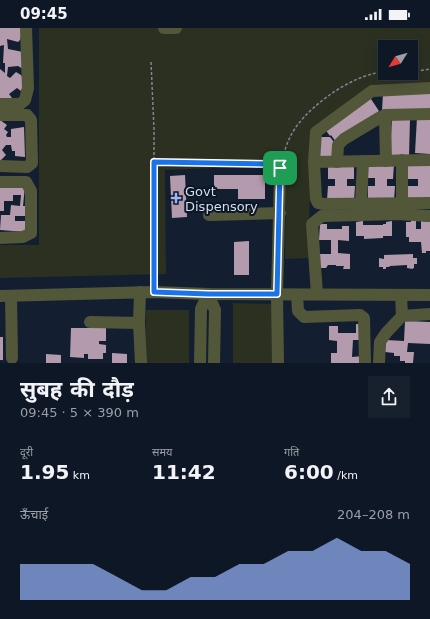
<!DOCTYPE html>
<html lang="hi">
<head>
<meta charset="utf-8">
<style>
  :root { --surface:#0e1725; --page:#17202d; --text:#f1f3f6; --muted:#9b9fa7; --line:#2e3642; --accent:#99b5fd }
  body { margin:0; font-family:"DejaVu Sans","Noto Sans Devanagari",sans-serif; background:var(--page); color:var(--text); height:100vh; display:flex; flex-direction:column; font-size:15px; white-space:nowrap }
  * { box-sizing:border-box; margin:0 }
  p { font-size:13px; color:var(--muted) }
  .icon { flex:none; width:22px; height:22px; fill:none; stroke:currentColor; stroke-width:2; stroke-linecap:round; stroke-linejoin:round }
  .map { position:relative; height:335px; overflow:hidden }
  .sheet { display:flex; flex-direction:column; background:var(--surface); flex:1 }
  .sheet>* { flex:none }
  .needle { width:26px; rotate:233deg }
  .fabs { position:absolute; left:378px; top:12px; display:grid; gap:8px }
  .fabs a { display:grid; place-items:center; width:40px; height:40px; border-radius:0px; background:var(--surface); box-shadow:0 4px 16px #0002,0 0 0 1px var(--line); font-size:20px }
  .pin { position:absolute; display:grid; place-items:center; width:34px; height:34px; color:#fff; margin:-17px; border-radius:8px; box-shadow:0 2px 6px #0006 }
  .round { display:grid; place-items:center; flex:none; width:42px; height:42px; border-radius:0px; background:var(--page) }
  .overview { display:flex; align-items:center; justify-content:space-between; height:68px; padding:0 20px }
  h1 { font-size:22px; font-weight:700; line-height:30px }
  .figures { display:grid; grid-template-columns:repeat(3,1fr); gap:6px; height:68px; padding:4px 20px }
  .figures div { display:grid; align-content:center }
  .figures b { font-size:20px; font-weight:700 }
  .figures small { font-size:11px; font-weight:400 }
  .figures p { font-size:11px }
  .chart { height:112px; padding:8px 20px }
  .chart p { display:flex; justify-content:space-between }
  .chart svg { width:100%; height:72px; margin-top:4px; fill:var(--accent); opacity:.7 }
  .status { display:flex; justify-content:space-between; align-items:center; height:28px; padding:0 20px; background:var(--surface); direction:ltr }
  .status svg { height:11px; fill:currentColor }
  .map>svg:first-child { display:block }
  .green { fill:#2b3021; fill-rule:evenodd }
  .building { fill:#b49aad }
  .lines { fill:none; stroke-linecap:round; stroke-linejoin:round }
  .path { stroke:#7d8796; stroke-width:1.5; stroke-dasharray:3 2; stroke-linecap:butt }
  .minor { stroke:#52573a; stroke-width:12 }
  .route-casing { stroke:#fff; stroke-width:8 }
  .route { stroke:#1a73e8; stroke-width:5 }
  .poi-dot { fill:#99b5fd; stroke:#0b1627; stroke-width:1.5 }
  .labels { text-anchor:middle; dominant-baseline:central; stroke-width:4; stroke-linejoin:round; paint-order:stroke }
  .poi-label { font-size:13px; fill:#d5ddea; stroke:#0b1627; text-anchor:start }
</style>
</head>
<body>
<div class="status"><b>09:45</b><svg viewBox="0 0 49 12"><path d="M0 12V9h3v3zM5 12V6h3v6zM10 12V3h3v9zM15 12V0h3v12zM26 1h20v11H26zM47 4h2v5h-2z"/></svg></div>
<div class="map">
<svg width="430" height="335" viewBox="0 0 430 335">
  <rect width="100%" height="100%" fill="#131f31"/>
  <g class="green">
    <path d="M39,0H430V57L373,59L312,103L308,230L285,231L286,137L165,142L166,246L0,250V217H39ZM385,19H411V45H385Z"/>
    <polygon points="233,275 280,276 278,335 233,335"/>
    <rect x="146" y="282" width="43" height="53"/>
  </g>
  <g class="building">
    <polygon points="0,0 23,0 20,12 18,14 7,11 8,21 23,24 23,41 18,38 8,39 7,48 10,50 16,44 21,47 25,54 21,63 17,60 9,66 12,70 0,72 0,41 5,45 5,35 3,35 4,17 0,18"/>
    <polygon points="383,65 430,65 430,84 382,83"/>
    <polygon points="369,68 379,83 336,114 331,107 330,108 324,100"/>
    <polygon points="417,89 430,89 430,126 415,125"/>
    <polygon points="392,90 410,91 409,128 390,127"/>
    <polygon points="0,92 7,97 4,101 8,104 6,107 7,109 11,109 11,101 24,99 25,129 15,128 15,123 12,123 11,117 6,117 2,122 6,127 0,133"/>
    <polygon points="316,109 330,109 334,114 335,128 316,128"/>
    <polygon points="328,135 354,136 354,151 347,151 347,158 355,158 354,173 327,172 328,158 335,158 335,151 328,151"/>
    <polygon points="368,135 394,136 393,151 387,151 387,158 395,158 394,173 368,172 368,158 375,158 375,150 368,150"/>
    <polygon points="408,136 430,136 430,173 408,172 408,158 418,158 418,151 408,151"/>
    <polygon points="185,147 187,189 172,190 170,148"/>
    <polygon points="214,147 265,147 265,171 238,171 238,161 214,161"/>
    <polygon points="0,158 25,158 23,178 26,178 26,188 15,188 15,193 26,193 26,204 0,202 1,187 10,187 11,177 20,178 21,167 13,167 13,173 4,173 4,183 0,183"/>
    <polygon points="411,191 416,191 416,201 421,201 421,193 430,194 430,223 426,223 426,225 422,225 421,214 409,214 409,209 406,209 406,194 411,194"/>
    <polygon points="363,193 363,197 383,197 383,196 386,196 386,194 392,193 392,208 383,208 383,210 364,211 364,208 356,208 356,194"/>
    <polygon points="320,196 327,196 327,201 342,201 342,198 349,198 349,213 338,212 338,225 350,226 350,241 343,241 344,238 336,238 336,237 328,237 326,240 320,240 320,226 331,226 331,212 319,212"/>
    <polygon points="249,213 249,247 234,247 234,214"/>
    <polygon points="413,226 413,230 417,230 417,236 414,236 414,240 413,240 413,241 407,240 407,237 390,238 389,239 386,239 386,241 383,241 383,239 379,239 379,230 384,231 384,227"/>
    <polygon points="405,293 430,294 430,316 408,315 407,324 414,324 413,335 405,335 405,333 400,333 400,328 394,328 394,325 385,324 386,312 404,313"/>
    <polygon points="356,296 365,297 360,312 353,312 352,329 363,328 363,335 331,335 331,325 337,325 337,313 329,312 329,298 338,298 338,305 356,305"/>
    <polygon points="71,300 106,300 106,313 99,313 99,316 106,317 106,325 103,325 103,331 88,331 88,326 84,326 84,330 70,329"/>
    <rect x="0" y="309" width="3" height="23"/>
    <polygon points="112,325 127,326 127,335 112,335"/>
    <polygon points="46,326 61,327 61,335 46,335"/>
  </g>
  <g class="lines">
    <g class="path">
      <polyline points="151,34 154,101 154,254"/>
      <polyline points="411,44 430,41"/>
      <polyline points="154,135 270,136 273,137"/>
      <path d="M281,136C284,124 288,110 296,99C313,75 355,45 385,44"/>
    </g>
    <g class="minor">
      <polyline points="164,0 176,0"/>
      <polyline points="430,60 372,63 316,104 314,134 316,171 318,175 324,176 430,175"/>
      <polyline points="0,76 20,76 25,72 28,60 26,0"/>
      <polyline points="0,87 27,87 31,92 32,135 27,139 0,138"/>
      <polyline points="385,87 386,133"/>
      <polyline points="314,134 430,132"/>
      <polyline points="337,134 338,117 344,111 379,90 385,87 430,86"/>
      <polyline points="0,154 26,154 31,163 31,205 23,209 0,210"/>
      <polyline points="402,175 402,132"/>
      <polyline points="361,176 363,133"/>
      <polyline points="209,187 280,185"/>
      <polyline points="208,266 215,282 214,335"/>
      <polyline points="317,266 312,196 322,188 397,186 430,188"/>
      <polyline points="297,267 298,283 304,289 360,287 364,290 365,335"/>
      <polyline points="0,268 154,264 208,266 430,267"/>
      <polyline points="11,268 12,330"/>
      <polyline points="402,288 430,286"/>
      <polyline points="90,294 139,295 140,264"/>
      <polyline points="139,295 141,335"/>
      <polyline points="200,335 201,281 208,266"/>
      <polyline points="278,335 277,266 280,146"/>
      <polyline points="379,335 380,314 386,305 402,288 401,267"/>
    </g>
  </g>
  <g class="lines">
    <g class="route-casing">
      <polygon id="route" points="154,134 270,136 280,140 277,266 208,266 154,264"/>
    </g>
    <use href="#route" class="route"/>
  </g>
  <path class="poi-dot" d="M174 164h4v4h4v4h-4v4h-4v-4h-4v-4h4z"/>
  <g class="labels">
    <g class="poi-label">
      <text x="185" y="163">Govt<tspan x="185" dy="15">Dispensory</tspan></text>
    </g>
  </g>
</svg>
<div class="fabs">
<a><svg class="needle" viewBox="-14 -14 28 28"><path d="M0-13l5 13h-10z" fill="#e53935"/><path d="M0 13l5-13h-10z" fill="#9b9fa7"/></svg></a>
</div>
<div class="pin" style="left:280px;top:140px;background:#1e9e55"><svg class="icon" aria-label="arrive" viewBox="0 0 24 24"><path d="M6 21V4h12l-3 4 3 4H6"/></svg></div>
</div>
<section class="sheet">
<div class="overview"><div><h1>सुबह की दौड़</h1><p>09:45 · 5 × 390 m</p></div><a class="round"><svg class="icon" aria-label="share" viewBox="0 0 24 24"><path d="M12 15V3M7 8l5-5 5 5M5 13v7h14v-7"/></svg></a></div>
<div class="figures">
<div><p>दूरी</p><b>1.95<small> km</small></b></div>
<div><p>समय</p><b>11:42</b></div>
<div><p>गति</p><b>6:00<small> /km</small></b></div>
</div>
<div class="chart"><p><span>ऊँचाई</span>204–208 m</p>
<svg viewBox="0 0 160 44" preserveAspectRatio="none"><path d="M0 44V22L10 22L20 22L30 22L40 30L50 38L60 38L70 30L80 30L90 22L100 22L110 14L120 14L130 6L140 14L150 14L160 22V44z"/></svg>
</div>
</section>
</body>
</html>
